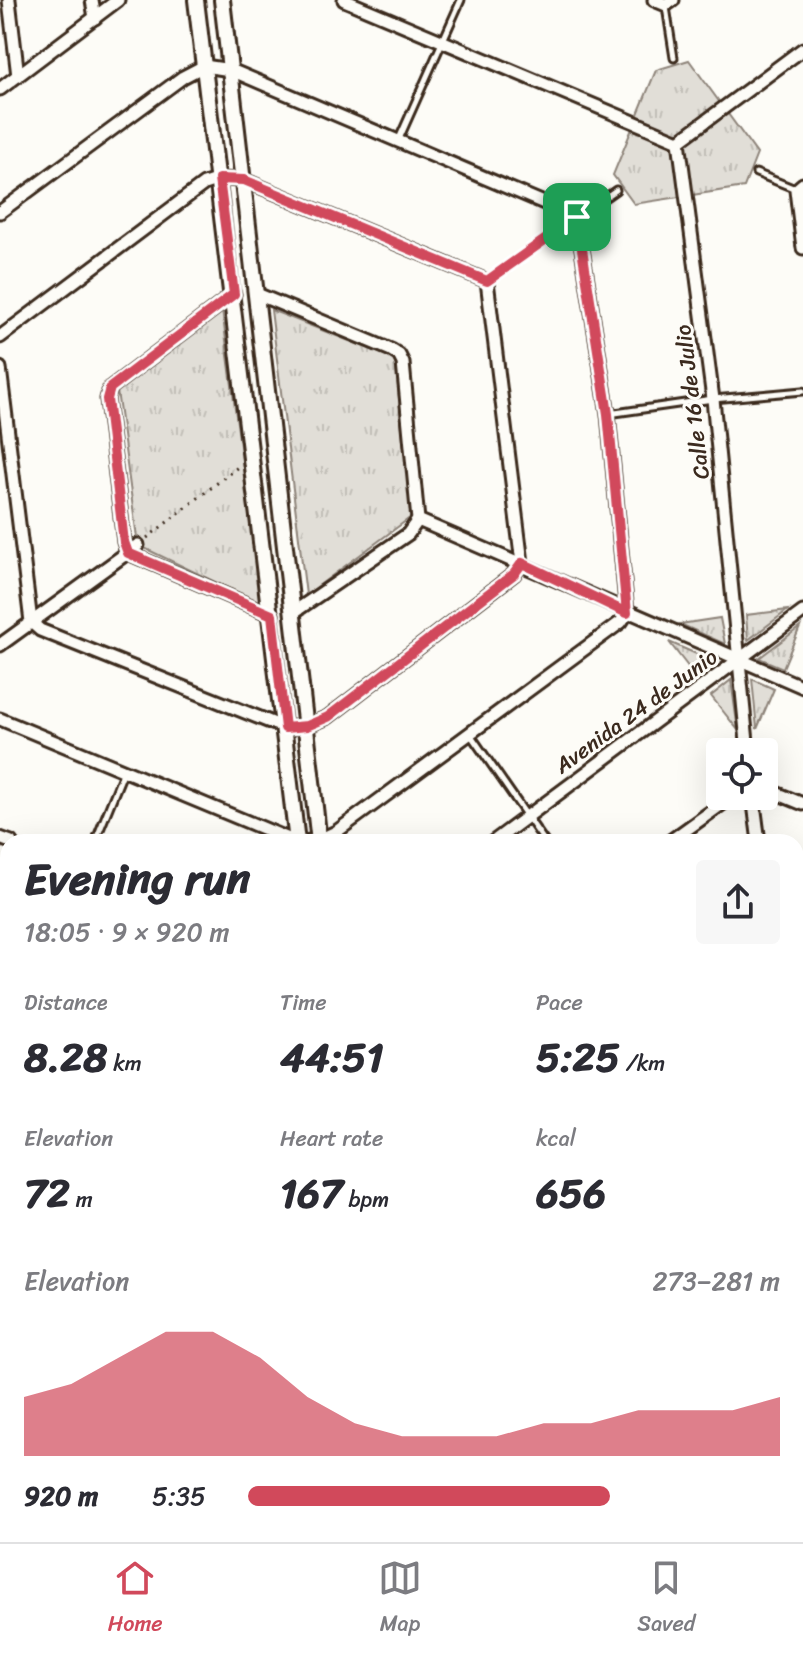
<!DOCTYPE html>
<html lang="en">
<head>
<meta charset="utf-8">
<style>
  :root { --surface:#fff; --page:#f7f7f7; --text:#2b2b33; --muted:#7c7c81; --line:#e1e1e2; --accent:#d1495b }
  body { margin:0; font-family:Sriracha,sans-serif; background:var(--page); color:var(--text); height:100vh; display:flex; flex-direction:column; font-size:30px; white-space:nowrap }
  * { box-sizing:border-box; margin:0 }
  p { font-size:26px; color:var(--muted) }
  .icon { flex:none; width:44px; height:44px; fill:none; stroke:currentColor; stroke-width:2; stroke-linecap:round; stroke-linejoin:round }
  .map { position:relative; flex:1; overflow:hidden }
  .panel { position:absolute; left:0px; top:834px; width:804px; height:708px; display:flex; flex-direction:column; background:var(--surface); border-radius:24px 24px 0 0; box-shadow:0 8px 32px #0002 }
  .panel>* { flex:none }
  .controls { position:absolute; left:706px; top:738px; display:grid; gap:16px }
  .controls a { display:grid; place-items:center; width:72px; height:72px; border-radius:8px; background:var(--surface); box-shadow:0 8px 32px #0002; font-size:40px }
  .pin { position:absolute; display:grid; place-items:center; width:68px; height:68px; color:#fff; margin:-34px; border-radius:16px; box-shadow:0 4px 12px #0006 }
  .round { display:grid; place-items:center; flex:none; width:84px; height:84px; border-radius:8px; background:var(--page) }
  .head { display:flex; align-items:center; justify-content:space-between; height:136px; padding:0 24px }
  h1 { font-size:44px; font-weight:700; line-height:60px }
  .stats { display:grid; grid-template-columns:repeat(3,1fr); gap:12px; height:136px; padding:8px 24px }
  .stats div { display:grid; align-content:center }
  .stats b { font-size:40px; font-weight:700 }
  .stats small { font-size:22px; font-weight:400 }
  .stats p { font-size:22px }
  .chart { height:224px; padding:16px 24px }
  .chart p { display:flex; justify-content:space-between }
  .chart svg { width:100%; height:144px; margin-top:8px; fill:var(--accent); opacity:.7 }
  ul { padding:0 24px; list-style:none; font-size:26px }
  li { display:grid; grid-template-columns:128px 96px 1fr; align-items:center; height:60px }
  li i { height:20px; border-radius:10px; background:var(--accent) }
  .tab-bar { display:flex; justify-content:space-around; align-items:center; height:112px; border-top:2px solid var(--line); background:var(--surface); font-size:22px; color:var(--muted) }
  .tab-bar a { display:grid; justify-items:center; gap:4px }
  .tab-bar .selected { color:var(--accent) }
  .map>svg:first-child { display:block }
  .grass { fill:url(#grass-tufts); stroke:#8e847a; stroke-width:2 }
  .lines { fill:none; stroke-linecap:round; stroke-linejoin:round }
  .service-casing { stroke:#3b2a1e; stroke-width:11 }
  .minor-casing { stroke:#3b2a1e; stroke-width:17 }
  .tertiary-casing { stroke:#3b2a1e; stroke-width:20 }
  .path { stroke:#3b2a1e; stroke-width:3; stroke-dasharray:2 6; stroke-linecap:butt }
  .service { stroke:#fdfcf7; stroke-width:5 }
  .minor { stroke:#fdfcf7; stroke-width:11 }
  .tertiary { stroke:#fdfcf7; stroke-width:14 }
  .route-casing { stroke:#fff; stroke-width:16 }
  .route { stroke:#d1495b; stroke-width:10 }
  .labels { text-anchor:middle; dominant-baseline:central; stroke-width:6; stroke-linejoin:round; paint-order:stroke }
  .street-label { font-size:22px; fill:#3b2a1e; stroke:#fdfcf7 }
</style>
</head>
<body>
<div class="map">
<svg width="803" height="1542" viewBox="0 0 803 1542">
  <defs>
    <pattern id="grass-tufts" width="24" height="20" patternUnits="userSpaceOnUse" patternTransform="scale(2)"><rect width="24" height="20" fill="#e1ded7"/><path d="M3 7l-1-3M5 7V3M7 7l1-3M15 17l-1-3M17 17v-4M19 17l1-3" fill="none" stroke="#c2bfb8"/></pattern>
  </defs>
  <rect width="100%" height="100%" fill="#fdfcf7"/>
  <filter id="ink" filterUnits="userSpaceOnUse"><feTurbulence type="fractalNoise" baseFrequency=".0125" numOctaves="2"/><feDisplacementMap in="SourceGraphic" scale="16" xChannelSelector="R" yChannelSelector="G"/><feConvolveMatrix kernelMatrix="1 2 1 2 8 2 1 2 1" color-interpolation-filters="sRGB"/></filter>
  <g filter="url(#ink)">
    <g class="grass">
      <polygon points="689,60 757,154 744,187 634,204 613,175 656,70"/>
      <polygon points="222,310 261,604 138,545 117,391"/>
      <polygon points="271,310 395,359 411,517 306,595"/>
      <polygon points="788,610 748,640 746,615"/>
      <polygon points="720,618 725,644 680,624"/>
      <polygon points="800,627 783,668 759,658"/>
      <polygon points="669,642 717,663 696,677"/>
      <polygon points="752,679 774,689 757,729"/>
      <polygon points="731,680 738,730 711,696"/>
      <polygon points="0,1195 8,1198 8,1363 0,1369"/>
    </g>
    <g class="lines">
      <g class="service-casing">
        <g id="service">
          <polyline points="666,7 674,58"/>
          <polyline points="399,139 461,0"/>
          <polyline points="756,173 803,192"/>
          <polyline points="488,280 616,190"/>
          <polyline points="608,414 713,399 803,391"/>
          <polyline points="470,734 545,842"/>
          <polyline points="95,842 123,773"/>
          <polyline points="646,1542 650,1534"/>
        </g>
      </g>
      <g class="minor-casing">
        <g id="minor">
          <polyline points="9,0 18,76"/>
          <polyline points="92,0 95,18"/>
          <polyline points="344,0 679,141"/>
          <polyline points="654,0 666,5 673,0"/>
          <polyline points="0,89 118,0"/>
          <polyline points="679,141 713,399 748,752"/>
          <polyline points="679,141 803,49"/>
          <polyline points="803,184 796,190 803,248"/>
          <polyline points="0,212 183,77 204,66 231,70 577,217 608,414 627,613 621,622 336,832 319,840 302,842"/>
          <polyline points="234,294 110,388 107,399 124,542 128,553 272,615"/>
          <polyline points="257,294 391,350 399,355 403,363 418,520 408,534 294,612"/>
          <polyline points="0,337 204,184 219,179 244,180 487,281 522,563 514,574 328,717 307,726 285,728 40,630 31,622 0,368"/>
          <polyline points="418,520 803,687"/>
          <polyline points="0,645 138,545"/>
          <polyline points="0,719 296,842"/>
          <polyline points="764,788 803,804"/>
          <polyline points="753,796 759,842"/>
          <polyline points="0,838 11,842"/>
          <polyline points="493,842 803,612"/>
          <polyline points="669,842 733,796"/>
          <polyline points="796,907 803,910"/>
          <polyline points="0,950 8,954"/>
          <polyline points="796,1019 803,1022"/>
          <polyline points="0,1066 8,1069"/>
          <polyline points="0,1180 8,1184"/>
          <polyline points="796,1329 803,1331"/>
          <polyline points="0,1389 8,1383"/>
          <polyline points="796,1445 803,1448"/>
          <polyline points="0,1511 8,1505"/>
          <polyline points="495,1534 514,1542"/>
          <polyline points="757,1534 776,1542"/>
          <polyline points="126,1542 137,1534"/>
          <polyline points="303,1542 314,1534"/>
        </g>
      </g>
      <g class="tertiary-casing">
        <g id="tertiary">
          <polyline points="196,0 297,842"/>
          <polyline points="222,0 319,842"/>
          <polyline points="386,1534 387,1542"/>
        </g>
      </g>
      <g class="path">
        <polyline points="147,538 239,466"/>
        <polyline points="796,1167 803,1169"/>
        <polyline points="0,1212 8,1205"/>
      </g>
      <use href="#service" class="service"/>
      <use href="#minor" class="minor"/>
      <use href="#tertiary" class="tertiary"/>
    </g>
  </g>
  <g class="lines" filter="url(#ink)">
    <g class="route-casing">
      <polygon id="route" points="219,179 244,180 487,281 577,217 608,414 627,613 522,563 514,574 328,717 307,726 285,728 272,615 128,553 124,542 107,399 110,388 234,294"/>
    </g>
    <use href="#route" class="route"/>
  </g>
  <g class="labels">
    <g class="street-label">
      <text transform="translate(692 402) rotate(-97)">Calle 16 de Julio</text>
      <text transform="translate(636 711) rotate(-36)">Avenida 24 de Junio</text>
    </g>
  </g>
</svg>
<div class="controls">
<a><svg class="icon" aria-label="locate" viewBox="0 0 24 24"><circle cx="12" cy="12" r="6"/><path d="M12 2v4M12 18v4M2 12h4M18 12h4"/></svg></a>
</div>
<div class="pin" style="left:577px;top:217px;background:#1e9e55"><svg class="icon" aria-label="arrive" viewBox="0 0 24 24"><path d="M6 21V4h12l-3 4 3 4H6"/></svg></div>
<section class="panel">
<div class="head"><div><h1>Evening run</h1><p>18:05 · 9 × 920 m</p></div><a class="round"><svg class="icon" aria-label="share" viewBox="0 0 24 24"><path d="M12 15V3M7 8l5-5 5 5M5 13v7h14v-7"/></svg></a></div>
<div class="stats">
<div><p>Distance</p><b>8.28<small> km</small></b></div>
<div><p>Time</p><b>44:51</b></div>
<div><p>Pace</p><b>5:25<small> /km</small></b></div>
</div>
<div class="stats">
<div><p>Elevation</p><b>72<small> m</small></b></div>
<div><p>Heart rate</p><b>167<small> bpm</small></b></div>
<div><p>kcal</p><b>656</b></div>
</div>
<div class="chart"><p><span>Elevation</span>273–281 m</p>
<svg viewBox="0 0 160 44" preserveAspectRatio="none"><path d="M0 44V26L10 22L20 14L30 6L40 6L50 14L60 26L70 34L80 38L90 38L100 38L110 34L120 34L130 30L140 30L150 30L160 26V44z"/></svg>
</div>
<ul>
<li><b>920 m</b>5:35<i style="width:68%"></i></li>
</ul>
</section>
</div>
<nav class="tab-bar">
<a class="selected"><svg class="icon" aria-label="home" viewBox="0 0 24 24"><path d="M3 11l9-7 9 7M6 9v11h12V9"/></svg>Home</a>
<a><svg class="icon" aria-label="map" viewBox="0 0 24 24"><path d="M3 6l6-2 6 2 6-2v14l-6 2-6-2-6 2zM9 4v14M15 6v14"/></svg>Map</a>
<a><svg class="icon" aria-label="saved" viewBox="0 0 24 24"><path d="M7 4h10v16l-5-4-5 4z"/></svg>Saved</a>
</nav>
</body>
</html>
